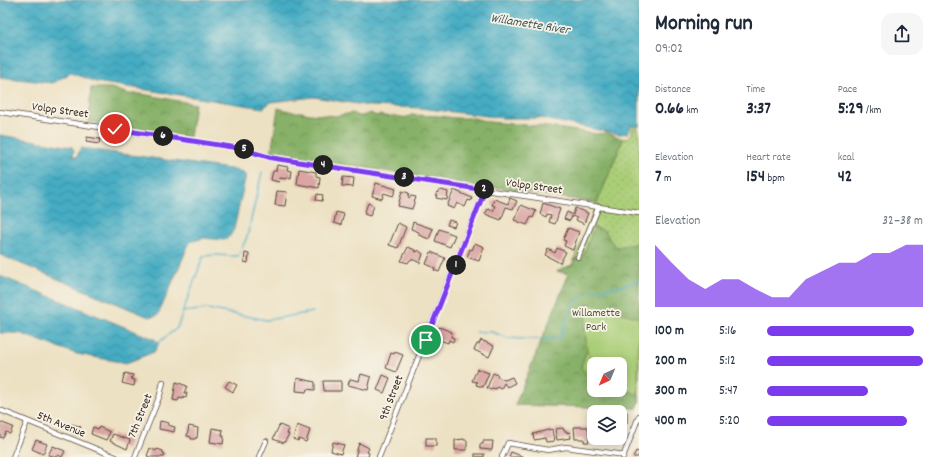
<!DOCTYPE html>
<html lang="en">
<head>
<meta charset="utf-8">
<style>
  :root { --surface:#fff; --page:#f6f6f7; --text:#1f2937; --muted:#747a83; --accent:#7c3aed }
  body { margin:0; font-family:Dekko,sans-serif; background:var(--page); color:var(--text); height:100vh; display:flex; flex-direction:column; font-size:15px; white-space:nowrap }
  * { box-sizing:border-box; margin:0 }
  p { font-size:13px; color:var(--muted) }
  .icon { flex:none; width:22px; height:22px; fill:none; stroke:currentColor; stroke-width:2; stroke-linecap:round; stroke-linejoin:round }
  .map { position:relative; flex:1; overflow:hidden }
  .side { display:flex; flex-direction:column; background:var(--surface); width:300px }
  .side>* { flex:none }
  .needle { width:26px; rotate:224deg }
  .fabs { position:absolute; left:587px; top:357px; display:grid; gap:8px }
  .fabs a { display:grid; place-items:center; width:40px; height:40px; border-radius:8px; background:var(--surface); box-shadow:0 2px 10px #0003; font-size:20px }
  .pin { position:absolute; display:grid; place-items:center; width:34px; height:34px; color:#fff; margin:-17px; border:2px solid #fff; border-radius:50%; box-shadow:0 1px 4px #0007 }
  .km { position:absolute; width:20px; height:20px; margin:-10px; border-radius:50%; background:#222; color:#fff; font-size:11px; line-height:20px; text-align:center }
  .round { display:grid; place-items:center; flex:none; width:42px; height:42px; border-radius:12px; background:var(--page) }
  .overview { display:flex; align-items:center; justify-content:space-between; height:68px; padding:0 16px }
  h1 { font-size:22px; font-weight:800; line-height:30px }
  .figures { display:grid; grid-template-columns:repeat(3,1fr); gap:6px; height:68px; padding:4px 16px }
  .figures div { display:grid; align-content:center }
  .figures b { font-size:17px; font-weight:800 }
  .figures small { font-size:11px; font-weight:400 }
  .figures p { font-size:11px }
  .chart { height:112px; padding:8px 16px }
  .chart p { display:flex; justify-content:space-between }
  .chart svg { width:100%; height:72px; margin-top:4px; fill:var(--accent); opacity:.7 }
  ul { padding:0 16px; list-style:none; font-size:13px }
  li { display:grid; grid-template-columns:64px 48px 1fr; align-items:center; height:30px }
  li i { height:10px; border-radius:5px; background:var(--accent) }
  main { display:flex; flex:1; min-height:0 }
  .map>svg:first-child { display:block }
  .green { fill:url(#green-dots); stroke:#727c4a; fill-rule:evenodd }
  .forest { fill:url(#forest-crowns); stroke:#616e43 }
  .pitch { fill:#aace77; stroke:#727c4a }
  .water { fill:url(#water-waves); stroke:#406b70 }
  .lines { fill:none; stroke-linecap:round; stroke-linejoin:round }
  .stream { stroke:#44acc3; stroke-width:1.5 }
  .building { fill:#d9a4a3 }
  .minor-casing { stroke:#564537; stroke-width:6 }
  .minor { stroke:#fff; stroke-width:4.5 }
  .route-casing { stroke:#fff; stroke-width:8 }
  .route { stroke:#7c3aed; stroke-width:5 }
  .labels { text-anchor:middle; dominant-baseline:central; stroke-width:3.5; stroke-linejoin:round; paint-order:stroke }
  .street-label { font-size:12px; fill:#3b2a1e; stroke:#f7f3e8 }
  .park-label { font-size:12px; fill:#575334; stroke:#f7f3e8 }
  .water-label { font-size:13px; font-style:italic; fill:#3e5858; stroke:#f7f3e8 }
</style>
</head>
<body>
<main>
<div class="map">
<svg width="639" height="457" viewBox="0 0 639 457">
  <defs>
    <pattern id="green-dots" width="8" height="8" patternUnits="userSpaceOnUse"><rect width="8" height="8" fill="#aace77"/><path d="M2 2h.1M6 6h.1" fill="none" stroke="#93b166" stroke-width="1.8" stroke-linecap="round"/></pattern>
    <pattern id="forest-crowns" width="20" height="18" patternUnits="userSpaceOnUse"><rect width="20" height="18" fill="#87b168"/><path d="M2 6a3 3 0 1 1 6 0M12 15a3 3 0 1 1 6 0" fill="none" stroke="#709055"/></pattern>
    <pattern id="water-waves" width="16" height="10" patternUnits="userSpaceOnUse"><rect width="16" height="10" fill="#44acc3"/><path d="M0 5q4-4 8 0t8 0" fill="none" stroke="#3a8c9e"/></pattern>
  </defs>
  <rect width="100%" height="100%" fill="#f7f3e8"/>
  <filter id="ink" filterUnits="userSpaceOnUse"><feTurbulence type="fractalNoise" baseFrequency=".025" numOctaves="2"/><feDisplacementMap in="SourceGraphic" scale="8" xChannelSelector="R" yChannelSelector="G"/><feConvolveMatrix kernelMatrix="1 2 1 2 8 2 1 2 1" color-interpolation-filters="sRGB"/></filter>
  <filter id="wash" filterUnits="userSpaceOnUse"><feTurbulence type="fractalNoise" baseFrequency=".012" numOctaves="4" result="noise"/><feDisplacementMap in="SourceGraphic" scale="16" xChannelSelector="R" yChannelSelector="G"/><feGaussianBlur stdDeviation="0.9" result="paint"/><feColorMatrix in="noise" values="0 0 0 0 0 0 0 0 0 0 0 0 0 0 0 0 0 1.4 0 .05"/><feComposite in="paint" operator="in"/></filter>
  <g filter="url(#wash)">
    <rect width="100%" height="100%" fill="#ede1c3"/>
    <path class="green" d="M636,126L639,134V402L637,408L515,405L569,274L557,271L572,265L623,139L628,138L632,134V128ZM594,364H620V390H594Z"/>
    <g class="forest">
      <polygon points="91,88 111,88 129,94 142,94 195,104 190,137 155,131 88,122"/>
      <path d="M278,108L293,112H302L309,114L336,116L353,113C360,119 363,115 371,113L376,116C380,114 381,116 385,116C389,117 392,116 395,116C402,117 406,119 411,115L439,116L456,118H474L489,122L549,127L597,134L608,133L623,139L597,203L494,187L482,188L452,181L271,154Z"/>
      <polygon points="594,227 605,231 610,240 616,247 639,243 639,318 588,303 585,328 587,350 581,367 585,373 594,376 594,390 620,390 620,387 639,395 639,402 637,408 515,405 569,274 557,271 572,265 575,259 582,259"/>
    </g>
    <polygon class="pitch" points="588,303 639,318 638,395 620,387 620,364 594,364 587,350 585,328"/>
    <g class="water">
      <polygon points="0,0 639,0 639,127 635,125 631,126 628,133 619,134 540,118 503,118 420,108 370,106 314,97 271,102 263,108 96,82 71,73 52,83 0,77"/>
      <polygon points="0,135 72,147 74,150 73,156 77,157 79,151 81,148 237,170 246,175 234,229 230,236 224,240 203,238 190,242 158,315 149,317 0,255"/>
      <polygon points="0,276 154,339 159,343 154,352 126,363 77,354 19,333 0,333"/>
    </g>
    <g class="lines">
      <g class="stream">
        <polyline points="593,290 621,286 639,281"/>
        <polyline points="183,312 207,309 267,320 313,312"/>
        <polyline points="476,332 492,332 508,338 524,339 559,339 574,302 587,293"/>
        <path d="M158,343L177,328L203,257C214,252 226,257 238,256L247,237L262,172"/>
      </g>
    </g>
    <g id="blocks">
      <g class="building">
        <polygon points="87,137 100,139 99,144 86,142"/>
        <polygon points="277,165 288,167 287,170 292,171 291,178 287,177 287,179 280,178 279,182 271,180 273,171 276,171"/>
        <polygon points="299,169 316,172 316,176 320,177 319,188 297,184"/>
        <polygon points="343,177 354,178 353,187 342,186"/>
        <polygon points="376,183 396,189 393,196 384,193 382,199 372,196"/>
        <polygon points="441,190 448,192 447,200 436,198 438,191 440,191"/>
        <polygon points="454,190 472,198 471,201 468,200 465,207 457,203 454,209 447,206"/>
        <polygon points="277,191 287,192 285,206 275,205"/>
        <polygon points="402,191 409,193 408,197 410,198 411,196 416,197 412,209 398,206"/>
        <polygon points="317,194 323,195 322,201 316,200"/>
        <polygon points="510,198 517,201 513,209 506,207 501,220 485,214 488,209 493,211 495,206 492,205 494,199 508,204"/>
        <polygon points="368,203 374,206 370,216 364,214"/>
        <polygon points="543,203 560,209 555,224 549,222 551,215 547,214 546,217 540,214"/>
        <polygon points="521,205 536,211 533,218 531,217 527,225 514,220"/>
        <polygon points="575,208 588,213 584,224 576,220 577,218 572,216 570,221 564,219 567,212 573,215"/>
        <polygon points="336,212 344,214 341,225 334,223"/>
        <polygon points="449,220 456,222 454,227 447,225"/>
        <polygon points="413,222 433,229 429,239 419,235 419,232 411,229"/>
        <polygon points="398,223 406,227 398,248 389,245"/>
        <polygon points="568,228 579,232 573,250 564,246 566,241 563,240"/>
        <polygon points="439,229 455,235 450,247 435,241"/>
        <polygon points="475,243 484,247 479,261 467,257 470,249 472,250"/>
        <polygon points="408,247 415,250 414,251 417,252 418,250 423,254 420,263 412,259 410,260 408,263 401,261"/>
        <polygon points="557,248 566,252 560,263 545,255 548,249 555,253"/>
        <polygon points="431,252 445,258 439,272 434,270 435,268 426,264"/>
        <polygon points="245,253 249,254 248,263 244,262"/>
        <polygon points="439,327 452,332 451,337 454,338 453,342 449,340 448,343 437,339 439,334 437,333"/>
        <polygon points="481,340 494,346 489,357 474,350 477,344 479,344"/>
        <polygon points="395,352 403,355 396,372 386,368 391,353 394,354"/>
        <polygon points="477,369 489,373 483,387 476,385 477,382 472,381"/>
        <polygon points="125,373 133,375 131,379 135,380 134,386 122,383"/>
        <polygon points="493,373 498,375 497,377 505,380 512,377 515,383 507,387 504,383 501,389 497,387 496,389 492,388 491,390 487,388"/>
        <polygon points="361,374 371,377 368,390 348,385 350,379 359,381"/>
        <polygon points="383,375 390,378 384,393 377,390"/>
        <polygon points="297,378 315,382 315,390 307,389 306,392 296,391"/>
        <polygon points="229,381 237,385 233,392 225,387"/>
        <polygon points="323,381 341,381 341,391 324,391"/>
        <polygon points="176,382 187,386 184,393 187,393 186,398 184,397 183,399 179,398 178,401 173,400"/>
        <rect x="620" y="412" width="7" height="11"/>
        <polygon points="160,421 169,423 168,425 175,427 174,432 159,429"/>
        <polygon points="0,422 13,427 10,434 6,432 3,438 0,437"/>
        <polygon points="72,424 81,427 77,435 72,433 73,430 70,429"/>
        <polygon points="280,425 289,429 287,434 289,434 284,443 273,439 279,426"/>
        <polygon points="297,425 310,430 306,442 299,439 298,441 293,439"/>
        <polygon points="189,426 198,428 197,438 195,438 195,439 191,439 191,437 187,436"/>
        <polygon points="93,427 98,429 99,427 110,432 106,440 91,434"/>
        <polygon points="574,427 588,427 589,442 584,442 584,439 575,439"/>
        <polygon points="620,427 622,427 622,442 610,442 610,438 620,438"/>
        <polygon points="212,428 223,430 222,436 224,436 223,444 210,442"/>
        <polygon points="563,428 564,431 567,431 567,433 570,432 571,438 557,440 555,429"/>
        <polygon points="552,429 554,441 546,442 545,438 534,440 533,434"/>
        <polygon points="591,432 594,432 594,438 605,438 605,443 600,443 600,441 592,442"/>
        <polygon points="113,434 130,440 127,449 110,441"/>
        <rect x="426" y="438" width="10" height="8"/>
        <polygon points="464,439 464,440 467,440 467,450 455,450 455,440"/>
        <polygon points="36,440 47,444 43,454 32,449"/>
        <polygon points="483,441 493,441 492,450 480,449 480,444 483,444"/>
        <polygon points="333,442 344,445 341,454 331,451"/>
        <polygon points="359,443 369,448 367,452 369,453 368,457 355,457"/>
        <polygon points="53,446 65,451 62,457 58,455 57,457 48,455"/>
        <polygon points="150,448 156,451 157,449 163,451 163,453 165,454 164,457 150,457 147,456"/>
        <polygon points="636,451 639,452 639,457 633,457"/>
        <polygon points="511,452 524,457 509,457"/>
        <rect x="475" y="454" width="9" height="3"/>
      </g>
    </g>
  </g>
  <g filter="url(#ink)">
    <use href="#blocks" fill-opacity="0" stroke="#564537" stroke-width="1"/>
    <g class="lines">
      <g class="minor-casing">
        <g id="minor">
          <polyline points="0,112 238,148 272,158 639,213"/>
          <polyline points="578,257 599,206"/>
          <polyline points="0,410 116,457"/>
          <polyline points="13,457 27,422"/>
          <polyline points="135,457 160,395 163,382"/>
          <polyline points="259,457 266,441"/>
          <polyline points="379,457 485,189"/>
          <polyline points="502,457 508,443 548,450 566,447 573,448 618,454 623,456"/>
          <polyline points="623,457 639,416"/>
        </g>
      </g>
      <use href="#minor" class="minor"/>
    </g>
  </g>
  <g class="lines" filter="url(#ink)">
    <g class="route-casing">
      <polyline id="route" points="115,129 238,148 272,158 485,190 426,340"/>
    </g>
    <use href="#route" class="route"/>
  </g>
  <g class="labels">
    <g class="street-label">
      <text transform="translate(60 111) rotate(8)">Volpp Street</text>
      <text transform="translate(534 187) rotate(8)">Volpp Street</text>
      <text transform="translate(392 398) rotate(-69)">9th Street</text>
      <text transform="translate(141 416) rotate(-68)">7th Street</text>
      <text transform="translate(61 425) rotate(22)">5th Avenue</text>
    </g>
    <g class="park-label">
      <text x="596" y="313">Willamette<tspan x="596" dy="14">Park</tspan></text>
    </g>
    <g class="water-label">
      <text transform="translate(530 25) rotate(9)">Willamette River</text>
    </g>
  </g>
</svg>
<div class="fabs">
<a><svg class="needle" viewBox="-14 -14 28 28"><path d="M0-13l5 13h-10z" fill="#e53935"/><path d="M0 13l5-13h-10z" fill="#747a83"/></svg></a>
<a><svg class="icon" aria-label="layers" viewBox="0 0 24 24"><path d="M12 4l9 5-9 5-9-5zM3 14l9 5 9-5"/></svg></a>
</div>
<div class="pin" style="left:426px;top:340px;background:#1e9e55"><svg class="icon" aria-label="arrive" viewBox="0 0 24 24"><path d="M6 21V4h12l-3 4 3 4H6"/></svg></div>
<div class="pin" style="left:115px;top:129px;background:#d93025"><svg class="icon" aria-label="check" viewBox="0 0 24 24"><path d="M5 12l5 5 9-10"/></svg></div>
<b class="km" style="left:456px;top:265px">1</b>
<b class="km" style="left:484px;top:189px">2</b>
<b class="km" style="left:404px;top:177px">3</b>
<b class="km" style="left:323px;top:165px">4</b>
<b class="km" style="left:244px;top:149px">5</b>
<b class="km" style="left:163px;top:136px">6</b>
</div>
<section class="side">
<div class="overview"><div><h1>Morning run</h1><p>09:02</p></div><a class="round"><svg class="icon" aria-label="share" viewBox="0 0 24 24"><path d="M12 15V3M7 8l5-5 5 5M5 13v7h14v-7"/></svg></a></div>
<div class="figures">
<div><p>Distance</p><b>0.66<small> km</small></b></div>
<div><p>Time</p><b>3:37</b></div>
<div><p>Pace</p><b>5:29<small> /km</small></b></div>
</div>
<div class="figures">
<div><p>Elevation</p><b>7<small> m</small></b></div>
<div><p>Heart rate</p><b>154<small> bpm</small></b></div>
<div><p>kcal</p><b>42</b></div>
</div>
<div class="chart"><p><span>Elevation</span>32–38 m</p>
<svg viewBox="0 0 160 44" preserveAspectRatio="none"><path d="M0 44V6L10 17L20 27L30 33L40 27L50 27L60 33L70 38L80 38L90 27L100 22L110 17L120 17L130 11L140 11L150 6L160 6V44z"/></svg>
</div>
<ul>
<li><b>100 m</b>5:16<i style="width:94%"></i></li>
<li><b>200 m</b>5:12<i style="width:100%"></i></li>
<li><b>300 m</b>5:47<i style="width:65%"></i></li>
<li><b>400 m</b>5:20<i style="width:90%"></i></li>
</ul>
</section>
</main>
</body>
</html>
